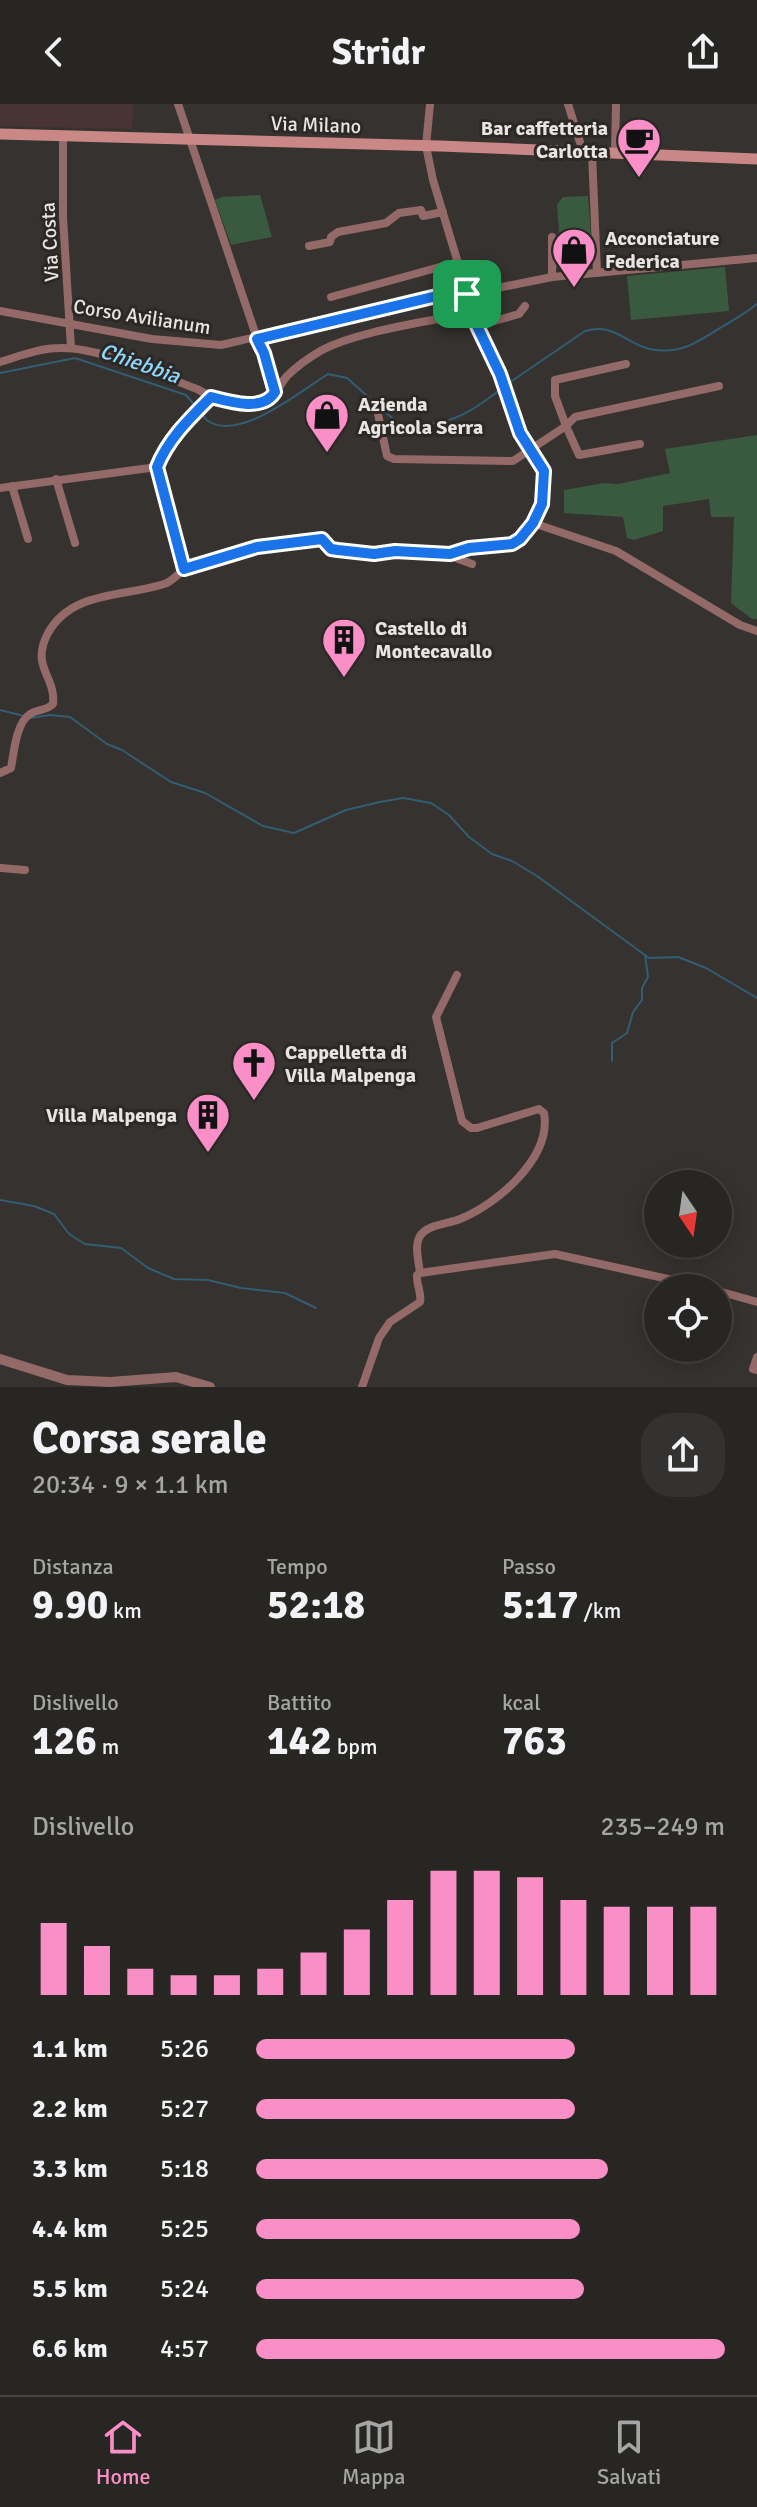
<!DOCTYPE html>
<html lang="it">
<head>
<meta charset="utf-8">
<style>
  :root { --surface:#282623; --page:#343230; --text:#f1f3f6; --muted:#a5a5a6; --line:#444341; --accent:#fa8fc7 }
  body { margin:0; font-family:Signika,sans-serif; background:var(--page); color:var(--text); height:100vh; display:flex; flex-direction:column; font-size:30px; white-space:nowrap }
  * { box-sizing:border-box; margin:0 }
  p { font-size:26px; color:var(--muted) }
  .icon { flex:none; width:44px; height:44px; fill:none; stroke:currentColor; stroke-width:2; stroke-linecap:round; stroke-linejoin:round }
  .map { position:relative; height:1283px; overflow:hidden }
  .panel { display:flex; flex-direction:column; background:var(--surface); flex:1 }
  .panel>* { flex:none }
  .needle { width:52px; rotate:167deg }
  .tools { position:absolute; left:644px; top:1066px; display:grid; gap:16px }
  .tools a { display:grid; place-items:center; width:88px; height:88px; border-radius:50%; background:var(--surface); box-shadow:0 4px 20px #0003,0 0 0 2px var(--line); font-size:40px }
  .pin { position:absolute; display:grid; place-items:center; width:68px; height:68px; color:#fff; margin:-34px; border-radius:16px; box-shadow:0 4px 12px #0006 }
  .round { display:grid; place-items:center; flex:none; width:84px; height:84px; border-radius:32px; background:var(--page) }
  .head { display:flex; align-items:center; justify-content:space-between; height:136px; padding:0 32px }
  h1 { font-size:44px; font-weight:700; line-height:60px }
  .stats { display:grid; grid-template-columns:repeat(3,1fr); gap:12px; height:136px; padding:8px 32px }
  .stats div { display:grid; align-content:center }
  .stats b { font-size:40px; font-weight:700 }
  .stats small { font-size:22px; font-weight:400 }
  .stats p { font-size:22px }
  .chart { height:224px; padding:16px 32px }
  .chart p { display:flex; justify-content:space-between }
  .chart svg { width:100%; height:144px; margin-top:8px; stroke:var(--accent); stroke-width:6 }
  ul { padding:0 32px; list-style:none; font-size:26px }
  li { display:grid; grid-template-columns:128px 96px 1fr; align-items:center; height:60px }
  li i { height:20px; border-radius:10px; background:var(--accent) }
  header { display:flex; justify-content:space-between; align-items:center; height:104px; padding:0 32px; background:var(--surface); font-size:36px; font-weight:700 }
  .tab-bar { display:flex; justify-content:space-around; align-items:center; height:112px; border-top:2px solid var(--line); background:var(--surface); font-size:22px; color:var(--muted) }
  .tab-bar a { display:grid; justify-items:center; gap:4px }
  .tab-bar .selected { color:var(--accent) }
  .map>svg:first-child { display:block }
  .industrial { fill:#493435 }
  .green { fill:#3a5a40 }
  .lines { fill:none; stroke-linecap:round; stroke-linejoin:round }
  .stream { stroke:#325d72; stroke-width:2 }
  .minor { stroke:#936a68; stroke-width:8 }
  .tertiary { stroke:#936a68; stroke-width:10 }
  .secondary { stroke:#c98885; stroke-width:11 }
  .route-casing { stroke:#fff; stroke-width:16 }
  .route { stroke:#1a73e8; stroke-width:10 }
  .labels { text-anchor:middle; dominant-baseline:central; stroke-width:6; stroke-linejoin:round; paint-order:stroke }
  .street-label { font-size:20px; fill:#e7e4e2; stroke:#2c2825 }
  .poi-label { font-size:20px; font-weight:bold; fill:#e7e4e2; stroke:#2c2825; text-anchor:start }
  .water-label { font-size:22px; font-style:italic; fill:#8fd8fd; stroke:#2c2825 }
</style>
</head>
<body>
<header><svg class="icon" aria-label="back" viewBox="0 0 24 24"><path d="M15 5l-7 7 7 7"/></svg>Stridr<svg class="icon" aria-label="share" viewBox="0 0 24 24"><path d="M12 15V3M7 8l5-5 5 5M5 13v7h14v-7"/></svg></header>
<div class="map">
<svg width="757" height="1283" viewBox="0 0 757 1283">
  <rect width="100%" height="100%" fill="#36322f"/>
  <polygon class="industrial" points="0,0 134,0 132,25 0,22"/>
  <g class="green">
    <polygon points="260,91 272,133 231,141 215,96 222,93"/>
    <polygon points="588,92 593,159 554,164 559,126 557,101 563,93"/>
    <polygon points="725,163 729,207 631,216 627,172"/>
    <polygon points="757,331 757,515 752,515 731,499 734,413 711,413 709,395 663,402 663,427 634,436 627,434 623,413 564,409 564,386 604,379 618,380 670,369 665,345"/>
  </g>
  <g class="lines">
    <g class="stream">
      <polyline points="0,269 75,254 186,291 196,303"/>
      <path d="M506,281L585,227C615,218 625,240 650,245C679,251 697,239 720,224C733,216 745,210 757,200"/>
      <path d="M200,308C203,311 205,315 208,317C240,338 302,286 328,270L347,274L401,322C448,321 464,314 501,285"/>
      <polyline points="0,606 24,612"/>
      <polyline points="30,614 50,611 70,613 107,640 122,646 171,678 205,689 263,722 294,729 346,706 380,698 403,694 431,699 449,711 469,733 492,750 512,757 537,772 649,854 678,853 706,864 757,894"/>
      <polyline points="612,957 612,939 627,929 633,908 642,896 642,884 648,873 645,851"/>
      <polyline points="0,1096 34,1102 54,1110 69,1130 85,1140 121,1144 148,1164 174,1175 208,1176 241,1184 285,1189 316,1204"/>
    </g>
    <g class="minor">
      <polyline points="178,0 275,288"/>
      <polyline points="568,0 583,48"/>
      <polyline points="63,31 63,113 71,244"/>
      <polyline points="592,49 597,169"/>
      <polyline points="615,49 616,0"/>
      <polyline points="552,133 552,173"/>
      <polyline points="309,142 330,138 331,133 338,128 386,119 399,109 421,106 423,112 443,108"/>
      <polyline points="467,190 552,173 757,154"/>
      <polyline points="331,193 458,158"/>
      <polyline points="0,207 152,235 221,241 466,185"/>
      <polyline points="477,222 519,210 525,202"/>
      <path d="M0,258C20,252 40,244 60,244C100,243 159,271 197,285C214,295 242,305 263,299C274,296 279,281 287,272C297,262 310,253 322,246C360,226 429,218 473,208"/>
      <polyline points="626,260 555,276 555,292 566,322 575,313 719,282"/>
      <polyline points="378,310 387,352 394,355 513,357 566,322 579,351 640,340"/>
      <polyline points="56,375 75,439"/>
      <polyline points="12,382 28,435"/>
      <polyline points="0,384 157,363"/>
      <polyline points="533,419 616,447 740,521 757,527"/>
      <polyline points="454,450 456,454 472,460"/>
      <path d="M184,465L157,363C168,335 190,314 211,293"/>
      <path d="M0,669L11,664C14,648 16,619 30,610C38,605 46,607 53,600C56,572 30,563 48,529C72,486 125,493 164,480C174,477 179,467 189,463C231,446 276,439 322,435L331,445L338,446L374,450L395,447L454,450L469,444L512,440L520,435L533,419L542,400L544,367L520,329L500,270L477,222L433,76L426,42L430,0"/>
      <polyline points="0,764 25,766"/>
      <path d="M420,1169C419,1158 414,1142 420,1132C428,1120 448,1120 460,1115C497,1100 552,1054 544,1009L539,1005L477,1024H471L462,1017L436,913L457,871"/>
      <polyline points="718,1187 757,1198"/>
      <polyline points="757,1253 753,1265 757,1266"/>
      <path d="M362,1283L379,1234L390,1218L420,1198C422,1189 416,1180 417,1171L420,1169L555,1150L709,1184"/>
    </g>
    <polyline class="tertiary" points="0,1255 67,1276 110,1278 176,1273 210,1283"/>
    <polyline class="secondary" points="0,30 440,42 757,55"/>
  </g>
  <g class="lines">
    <g class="route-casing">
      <path id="route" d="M466,185L477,222L500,270L520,329L544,367L542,400L533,419L520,435L512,440L469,444L450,450L395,447L374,450L338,446L331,445L322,435L257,443L184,465L157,363C168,335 190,314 211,293C230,298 263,308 275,288L264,249L257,235Z"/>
    </g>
    <use href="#route" class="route"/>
  </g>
  <defs>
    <g id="cafe-pin" transform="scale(2.3)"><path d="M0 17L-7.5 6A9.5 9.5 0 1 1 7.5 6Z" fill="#fa8fc7" stroke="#2c2825"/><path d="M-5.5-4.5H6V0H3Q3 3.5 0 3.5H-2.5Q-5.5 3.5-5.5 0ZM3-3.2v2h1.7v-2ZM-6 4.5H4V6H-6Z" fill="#111"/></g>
    <g id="shop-pin" transform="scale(2.3)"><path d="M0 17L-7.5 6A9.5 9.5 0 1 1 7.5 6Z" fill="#fa8fc7" stroke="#2c2825"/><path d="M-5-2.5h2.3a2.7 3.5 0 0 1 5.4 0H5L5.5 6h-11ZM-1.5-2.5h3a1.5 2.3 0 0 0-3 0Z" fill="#111"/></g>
    <g id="building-pin" transform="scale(2.3)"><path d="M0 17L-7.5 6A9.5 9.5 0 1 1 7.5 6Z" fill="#fa8fc7" stroke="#2c2825"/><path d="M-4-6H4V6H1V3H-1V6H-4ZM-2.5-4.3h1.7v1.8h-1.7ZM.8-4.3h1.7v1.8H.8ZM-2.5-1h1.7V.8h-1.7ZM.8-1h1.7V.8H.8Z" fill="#111"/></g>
    <g id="church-pin" transform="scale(2.3)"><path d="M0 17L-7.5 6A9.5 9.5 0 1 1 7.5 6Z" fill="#fa8fc7" stroke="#2c2825"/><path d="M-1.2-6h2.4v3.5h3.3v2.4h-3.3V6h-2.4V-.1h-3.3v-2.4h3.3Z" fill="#111"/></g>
  </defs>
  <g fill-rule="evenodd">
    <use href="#cafe-pin" x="639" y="36"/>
    <use href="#shop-pin" x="574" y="146"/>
    <use href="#shop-pin" x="327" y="311"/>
    <use href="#building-pin" x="344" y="536"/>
    <use href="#church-pin" x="254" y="959"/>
    <use href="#building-pin" x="208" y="1011"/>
  </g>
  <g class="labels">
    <g class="street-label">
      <text transform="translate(316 21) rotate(2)">Via Milano</text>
      <text transform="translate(50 138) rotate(-93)">Via Costa</text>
      <text transform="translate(142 213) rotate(9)">Corso Avilianum</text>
    </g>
    <g class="poi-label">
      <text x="608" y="24" text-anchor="end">Bar caffetteria<tspan x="608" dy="23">Carlotta</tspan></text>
      <text x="605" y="134">Acconciature<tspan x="605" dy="23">Federica</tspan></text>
      <text x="358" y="300">Azienda<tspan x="358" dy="23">Agricola Serra</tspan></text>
      <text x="375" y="524">Castello di<tspan x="375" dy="23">Montecavallo</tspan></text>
      <text x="285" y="948">Cappelletta di<tspan x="285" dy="23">Villa Malpenga</tspan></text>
      <text x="177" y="1011" text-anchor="end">Villa Malpenga</text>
    </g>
    <g class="water-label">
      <text transform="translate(140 259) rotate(19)">Chiebbia</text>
    </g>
  </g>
</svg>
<div class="tools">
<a><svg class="needle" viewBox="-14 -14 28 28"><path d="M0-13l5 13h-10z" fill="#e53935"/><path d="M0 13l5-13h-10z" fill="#a5a5a6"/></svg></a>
<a><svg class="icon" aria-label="locate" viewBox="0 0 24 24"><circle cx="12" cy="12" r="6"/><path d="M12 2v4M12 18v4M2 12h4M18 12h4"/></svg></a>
</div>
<div class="pin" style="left:467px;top:190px;background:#1e9e55"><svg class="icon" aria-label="arrive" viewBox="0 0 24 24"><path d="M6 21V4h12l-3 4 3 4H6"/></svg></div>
</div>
<section class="panel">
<div class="head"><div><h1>Corsa serale</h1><p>20:34 · 9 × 1.1 km</p></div><a class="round"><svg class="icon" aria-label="share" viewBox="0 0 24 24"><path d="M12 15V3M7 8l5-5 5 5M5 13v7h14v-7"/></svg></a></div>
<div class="stats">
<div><p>Distanza</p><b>9.90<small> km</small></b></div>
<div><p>Tempo</p><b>52:18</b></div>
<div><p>Passo</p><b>5:17<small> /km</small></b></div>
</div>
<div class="stats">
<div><p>Dislivello</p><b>126<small> m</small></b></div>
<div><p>Battito</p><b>142<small> bpm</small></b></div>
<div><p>kcal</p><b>763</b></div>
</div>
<div class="chart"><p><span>Dislivello</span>235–249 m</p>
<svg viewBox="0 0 160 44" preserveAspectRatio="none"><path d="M5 44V22M15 44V29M25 44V36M35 44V38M45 44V38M55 44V36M65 44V31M75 44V24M85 44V15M95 44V6M105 44V6M115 44V8M125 44V15M135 44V17M145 44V17M155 44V17"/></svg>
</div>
<ul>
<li><b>1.1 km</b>5:26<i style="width:68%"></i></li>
<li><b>2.2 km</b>5:27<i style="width:68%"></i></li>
<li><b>3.3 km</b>5:18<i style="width:75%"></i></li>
<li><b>4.4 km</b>5:25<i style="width:69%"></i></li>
<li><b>5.5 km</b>5:24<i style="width:70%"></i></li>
<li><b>6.6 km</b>4:57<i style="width:100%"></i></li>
</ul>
</section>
<nav class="tab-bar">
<a class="selected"><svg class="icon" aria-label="home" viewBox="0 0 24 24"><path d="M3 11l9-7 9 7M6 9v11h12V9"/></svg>Home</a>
<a><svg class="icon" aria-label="map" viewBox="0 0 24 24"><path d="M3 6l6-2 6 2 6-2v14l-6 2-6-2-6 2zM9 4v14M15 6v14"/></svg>Mappa</a>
<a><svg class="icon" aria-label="saved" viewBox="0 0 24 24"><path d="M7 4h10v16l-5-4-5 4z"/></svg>Salvati</a>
</nav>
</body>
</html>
